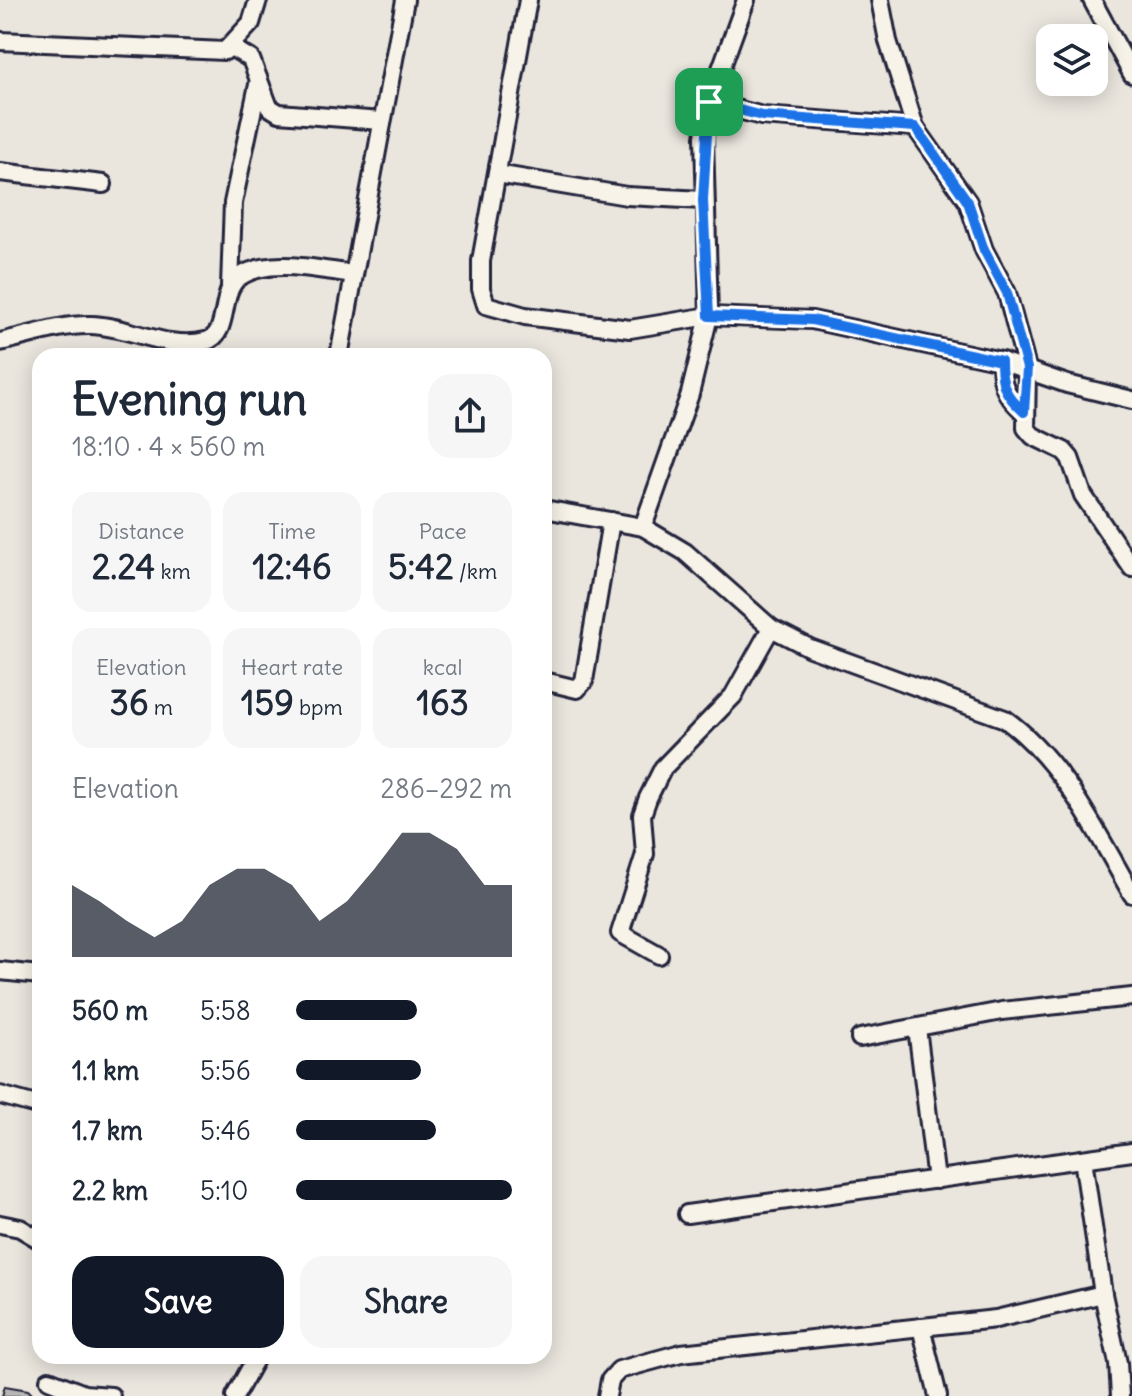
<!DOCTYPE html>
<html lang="en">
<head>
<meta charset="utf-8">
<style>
  :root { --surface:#fff; --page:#f6f6f7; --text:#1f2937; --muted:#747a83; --accent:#111827 }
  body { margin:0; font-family:Delius,sans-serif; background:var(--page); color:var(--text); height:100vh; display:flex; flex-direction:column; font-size:30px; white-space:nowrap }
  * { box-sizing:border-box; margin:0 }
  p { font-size:26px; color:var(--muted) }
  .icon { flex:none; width:44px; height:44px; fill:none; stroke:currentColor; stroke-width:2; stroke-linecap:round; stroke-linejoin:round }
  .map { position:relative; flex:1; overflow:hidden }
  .side { position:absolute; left:32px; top:348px; width:520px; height:1016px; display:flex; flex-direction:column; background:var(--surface); border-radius:24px; box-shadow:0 4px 20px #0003 }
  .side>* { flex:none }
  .fabs { position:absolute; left:1036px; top:24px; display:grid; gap:16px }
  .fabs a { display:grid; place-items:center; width:72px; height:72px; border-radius:16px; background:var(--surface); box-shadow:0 4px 20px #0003; font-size:40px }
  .pin { position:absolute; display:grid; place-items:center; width:68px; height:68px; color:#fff; margin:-34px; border-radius:16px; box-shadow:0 4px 12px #0006 }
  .round { display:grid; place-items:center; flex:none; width:84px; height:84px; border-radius:24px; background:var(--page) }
  .head { display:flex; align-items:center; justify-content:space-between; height:136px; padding:0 40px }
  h1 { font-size:44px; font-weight:700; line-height:60px }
  .metrics { display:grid; grid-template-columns:repeat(3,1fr); gap:12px; height:136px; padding:8px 40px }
  .metrics div { display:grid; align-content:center; border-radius:20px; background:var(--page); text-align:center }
  .metrics b { font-size:34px; font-weight:700 }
  .metrics small { font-size:22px; font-weight:400 }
  .metrics p { font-size:22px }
  .chart { height:224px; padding:16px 40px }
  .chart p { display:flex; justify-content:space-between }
  .chart svg { width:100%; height:144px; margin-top:8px; fill:var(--accent); opacity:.7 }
  .action { display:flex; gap:16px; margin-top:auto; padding:16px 40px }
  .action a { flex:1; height:92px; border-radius:24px; background:var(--accent); color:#fff; font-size:32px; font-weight:700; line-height:92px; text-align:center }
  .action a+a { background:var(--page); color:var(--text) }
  ul { padding:0 40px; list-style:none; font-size:26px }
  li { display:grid; grid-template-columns:128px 96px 1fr; align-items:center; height:60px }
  li i { height:20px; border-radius:10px; background:var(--accent) }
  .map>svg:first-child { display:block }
  .building { fill:#b8b6b5; stroke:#22223b; stroke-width:2 }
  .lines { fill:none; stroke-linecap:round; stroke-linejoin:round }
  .minor-casing { stroke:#22223b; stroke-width:22 }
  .minor { stroke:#f7f3e8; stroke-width:16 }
  .route-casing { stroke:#fff; stroke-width:16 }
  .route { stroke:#1a73e8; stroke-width:10 }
</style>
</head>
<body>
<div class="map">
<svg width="1132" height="1396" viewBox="0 0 1132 1396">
  <rect width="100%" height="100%" fill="#eae6de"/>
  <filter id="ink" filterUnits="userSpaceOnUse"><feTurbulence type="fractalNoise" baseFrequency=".0125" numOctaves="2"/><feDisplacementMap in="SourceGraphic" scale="16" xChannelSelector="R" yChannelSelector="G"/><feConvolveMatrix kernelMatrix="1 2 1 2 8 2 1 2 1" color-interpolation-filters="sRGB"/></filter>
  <g filter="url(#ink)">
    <polygon class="building" points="5,1386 28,1390 34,1396 2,1396"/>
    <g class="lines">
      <g class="minor-casing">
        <g id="minor">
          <polyline points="528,0 481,261 481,289 486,305 525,316 630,329 709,316 812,320 1001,361 1067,384 1132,400"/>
          <polyline points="880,0 888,41 915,127 968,202 984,250 1007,293 1027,368 1026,428 1033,436 1064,451 1070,458 1083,495 1132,568"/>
          <polyline points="1092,0 1132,74"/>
          <polyline points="0,41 225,51 251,23 258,0"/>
          <polyline points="231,47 251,59 269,107 279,113 381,121"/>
          <polyline points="709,102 762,116 915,127"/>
          <polyline points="0,172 103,184"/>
          <polyline points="497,174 627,196 703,200"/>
          <polyline points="230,286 233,203 259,80"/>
          <path d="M0,342C29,336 61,324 91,325C130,326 167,351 206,341C230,335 219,293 238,278C267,256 320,270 353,274"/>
          <polyline points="339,356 405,0"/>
          <path d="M1001,361C1001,386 1005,395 1024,412"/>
          <path d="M544,509L643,527L685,552L771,628L810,648L1005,719C1063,761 1097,833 1132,894"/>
          <polyline points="643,527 690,394 709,316 704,137 709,102 746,0"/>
          <polyline points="544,681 577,689 584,681 611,521"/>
          <polyline points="659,955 620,933 645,854 642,815 648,798 663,768 733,696 771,628"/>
          <polyline points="0,971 40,975"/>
          <polyline points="917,1028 936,1180"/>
          <polyline points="860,1038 1002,1011 1132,997"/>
          <polyline points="0,1095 40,1106"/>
          <polyline points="1083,1159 1103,1294 1118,1363 1120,1396"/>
          <polyline points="687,1214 1132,1152"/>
          <polyline points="0,1224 20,1228 40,1240"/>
          <polyline points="921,1327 938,1396"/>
          <polyline points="49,1380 84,1394 111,1396"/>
          <polyline points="235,1396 257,1356"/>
          <polyline points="607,1396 610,1380 619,1370 681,1353 996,1319 1103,1294"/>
        </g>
      </g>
      <use href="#minor" class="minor"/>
    </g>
  </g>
  <g class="lines" filter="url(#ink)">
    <g class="route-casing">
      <path id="route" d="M709,102L762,116L915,127L968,202L984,250L1007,293L1027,368L1024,412C1005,395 1001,386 1001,361L812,320L709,316L703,200Z"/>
    </g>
    <use href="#route" class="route"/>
  </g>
</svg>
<div class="fabs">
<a><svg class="icon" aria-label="layers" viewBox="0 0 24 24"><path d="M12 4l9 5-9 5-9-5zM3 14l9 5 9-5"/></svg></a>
</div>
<div class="pin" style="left:709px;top:102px;background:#1e9e55"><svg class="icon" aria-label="arrive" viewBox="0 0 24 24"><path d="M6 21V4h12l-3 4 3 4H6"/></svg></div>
<section class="side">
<div class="head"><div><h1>Evening run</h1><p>18:10 · 4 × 560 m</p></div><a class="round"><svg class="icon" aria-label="share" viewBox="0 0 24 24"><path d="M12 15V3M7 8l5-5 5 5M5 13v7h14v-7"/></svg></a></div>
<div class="metrics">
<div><p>Distance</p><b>2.24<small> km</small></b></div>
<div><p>Time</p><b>12:46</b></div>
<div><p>Pace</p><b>5:42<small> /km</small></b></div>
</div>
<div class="metrics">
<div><p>Elevation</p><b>36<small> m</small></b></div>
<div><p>Heart rate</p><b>159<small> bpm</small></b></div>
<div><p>kcal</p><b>163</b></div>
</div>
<div class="chart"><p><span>Elevation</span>286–292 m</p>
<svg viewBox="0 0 160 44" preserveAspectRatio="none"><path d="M0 44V22L10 27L20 33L30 38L40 33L50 22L60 17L70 17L80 22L90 33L100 27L110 17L120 6L130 6L140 11L150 22L160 22V44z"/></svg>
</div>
<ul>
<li><b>560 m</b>5:58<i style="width:56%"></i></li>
<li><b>1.1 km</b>5:56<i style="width:58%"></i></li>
<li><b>1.7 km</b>5:46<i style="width:65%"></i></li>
<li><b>2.2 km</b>5:10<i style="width:100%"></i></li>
</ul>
<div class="action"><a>Save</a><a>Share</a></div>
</section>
</div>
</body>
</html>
